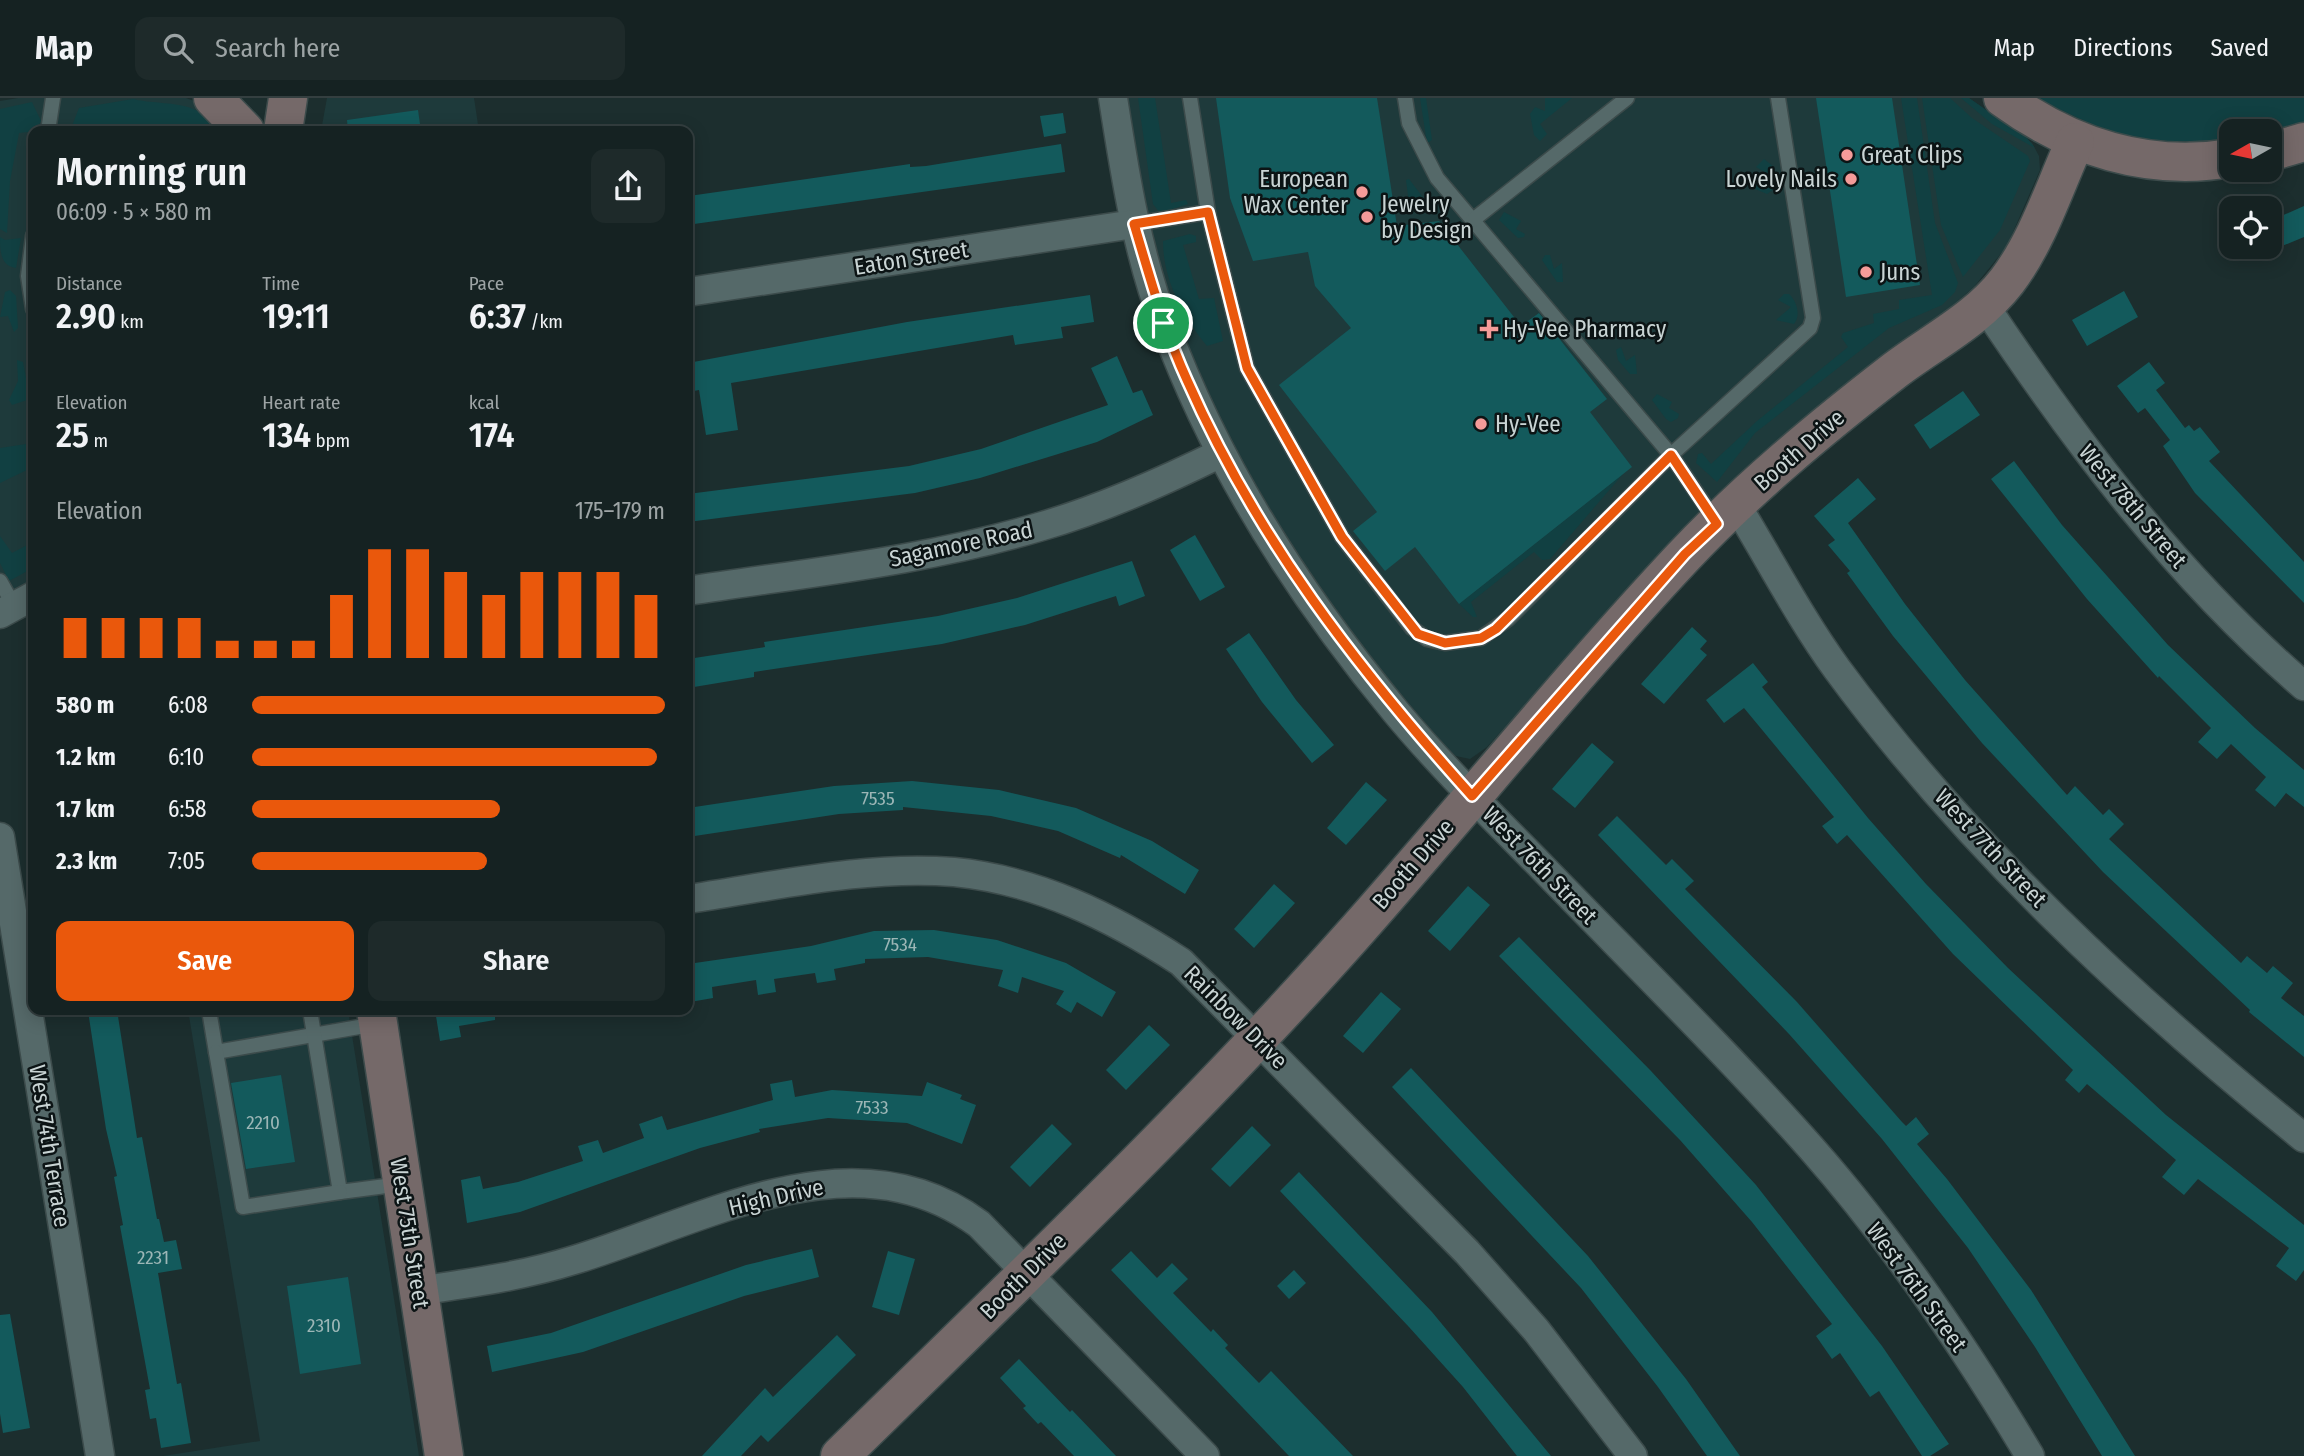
<!DOCTYPE html>
<html lang="en">
<head>
<meta charset="utf-8">
<style>
  :root { --surface:#152222; --page:#1e2a2a; --text:#f1f3f6; --muted:#9da4a5; --line:#343f40; --accent:#ea580c }
  body { margin:0; font-family:"Fira Sans Condensed",sans-serif; background:var(--page); color:var(--text); height:100vh; display:flex; flex-direction:column; font-size:26px; white-space:nowrap }
  * { box-sizing:border-box; margin:0 }
  p { font-size:23px; color:var(--muted) }
  .icon { flex:none; width:38px; height:38px; fill:none; stroke:currentColor; stroke-width:2; stroke-linecap:round; stroke-linejoin:round }
  .map { position:relative; flex:1; overflow:hidden }
  .drawer { position:absolute; left:28px; top:28px; width:665px; height:889px; display:flex; flex-direction:column; background:var(--surface); border-radius:14px; box-shadow:0 4px 18px #0003,0 0 0 2px var(--line) }
  .drawer>* { flex:none }
  .needle { width:46px; rotate:261deg }
  .buttons { position:absolute; left:2219px; top:21px; display:grid; gap:14px }
  .buttons a { display:grid; place-items:center; width:63px; height:63px; border-radius:14px; background:var(--surface); box-shadow:0 4px 18px #0003,0 0 0 2px var(--line); font-size:35px }
  .pin { position:absolute; display:grid; place-items:center; width:60px; height:60px; color:#fff; margin:-30px; border:4px solid #fff; border-radius:50%; box-shadow:0 2px 7px #0007 }
  .round { display:grid; place-items:center; flex:none; width:74px; height:74px; border-radius:14px; background:var(--page) }
  .summary { display:flex; align-items:center; justify-content:space-between; height:119px; padding:0 28px }
  h1 { font-size:38px; font-weight:600; line-height:52px }
  .stats { display:grid; grid-template-columns:repeat(3,1fr); gap:10px; height:119px; padding:7px 28px }
  .stats div { display:grid; align-content:center }
  .stats b { font-size:35px; font-weight:600 }
  .stats small { font-size:19px; font-weight:400 }
  .stats p { font-size:19px }
  .chart { height:196px; padding:14px 28px }
  .chart p { display:flex; justify-content:space-between }
  .chart svg { width:100%; height:126px; margin-top:7px; stroke:var(--accent); stroke-width:6 }
  .button { display:flex; gap:14px; margin-top:auto; padding:14px 28px }
  .button a { flex:1; height:80px; border-radius:14px; background:var(--accent); color:#fff; font-size:28px; font-weight:600; line-height:80px; text-align:center }
  .button a+a { background:var(--page); color:var(--text) }
  ul { padding:0 28px; list-style:none; font-size:23px }
  li { display:grid; grid-template-columns:112px 84px 1fr; align-items:center; height:52px }
  li i { height:18px; border-radius:9px; background:var(--accent) }
  header { display:flex; align-items:center; gap:42px; box-sizing:border-box; height:98px; padding:0 35px; background:var(--surface); border-bottom:2px solid var(--line) }
  header strong { font-size:33px }
  nav { display:flex; gap:38px; margin-inline-start:auto; font-size:24px }
  .search { width:490px; height:63px; background:var(--page); display:flex; align-items:center; gap:18px; box-sizing:border-box; padding:0 24px; border-radius:14px; color:var(--muted); font-size:26px }
  .map>svg:first-child { display:block }
  .built { fill:#1e3a3b }
  .green { fill:#114042 }
  .building { fill:#135a5c }
  .lines { fill:none; stroke-linecap:round; stroke-linejoin:round }
  .lane-casing { stroke:#3c4b4b; stroke-width:17 }
  .street-casing { stroke:#3c4b4b; stroke-width:31 }
  .secondary-casing { stroke:#3c4b4b; stroke-width:41 }
  .lane { stroke:#556969; stroke-width:14 }
  .street { stroke:#556969; stroke-width:28 }
  .secondary { stroke:#756969; stroke-width:38 }
  .route-casing { stroke:#fff; stroke-width:14 }
  .route { stroke:#ea580c; stroke-width:9 }
  .poi-dot { fill:#f59b99; stroke:#0c1415; stroke-width:2.5 }
  .labels { text-anchor:middle; dominant-baseline:central; stroke-width:5; stroke-linejoin:round; paint-order:stroke }
  .number-label { font-size:19px; fill:#9cb6b6 }
  .poi-label { font-size:23px; fill:#c9d4d4; stroke:#0c1415; text-anchor:start }
  .street-label { font-size:23px; fill:#c9d4d4; stroke:#0c1415 }
</style>
</head>
<body>
<header>
<strong>Map</strong>
<div class="search"><svg class="icon" aria-label="search" viewBox="0 0 24 24"><circle cx="10" cy="10" r="6"/><path d="M15 15l6 6"/></svg>Search here</div>
<nav><a>Map</a><a>Directions</a><a>Saved</a></nav>
</header>
<div class="map">
<svg width="2304" height="1358" viewBox="0 0 2304 1358">
  <rect width="100%" height="100%" fill="#1c2e2e"/>
  <g class="built">
    <polygon points="18,0 186,0 210,9 230,33 33,33 33,483 0,500 0,3"/>
    <polygon points="327,0 474,0 479,33 321,33"/>
    <polygon points="1125,0 1969,0 2032,45 2039,58 2040,72 2007,148 1974,189 1665,453 1487,649 1470,661 1456,658 1438,643 1350,536 1272,418 1208,302 1162,179 1137,78"/>
    <polygon points="188,912 348,912 419,1358 163,1358 260,1343"/>
  </g>
  <g class="green">
    <polygon points="1138,0 1155,0 1171,105 1186,102 1188,106 1160,115 1153,106"/>
    <polygon points="1420,0 1426,0 1432,42 1427,45"/>
    <polygon points="1545,0 1572,0 1540,26 1547,36 1540,43 1534,37 1530,16 1535,9 1545,13"/>
    <polygon points="1901,0 1917,0 1935,125 1958,185 1955,194 1942,207 1889,230 1755,335 1717,384 1696,365 1698,356 1702,355 1711,366 1757,323 1848,249 1841,239 1843,235 1874,225 1873,216 1899,211 1899,202 1932,197"/>
    <polygon points="1922,0 1950,0 1972,20 2028,58 2030,63 2000,132 1963,179 1941,127"/>
    <polygon points="1961,0 1969,0 2027,40 2035,50 1992,26"/>
    <path d="M2038,0H2304V26L2270,35L2231,33V42C2147,47 2113,41 2038,0Z"/>
    <path d="M133,1C160,8 204,0 215,33H70L79,10Z"/>
    <polygon points="32,4 41,23 36,33 19,35 10,83 7,135 0,131 0,11"/>
    <polygon points="1764,61 1774,69 1777,89 1767,96 1753,90 1770,77 1756,69"/>
    <polygon points="1409,81 1431,110 1410,113 1406,82"/>
    <polygon points="1504,114 1521,123 1516,131 1525,136 1524,139 1518,140 1499,122"/>
    <path d="M1190,136L1196,138V144L1183,147L1199,201L1214,200L1223,243L1207,248C1183,219 1163,182 1163,143Z"/>
    <path d="M0,139L5,142L21,140L16,170C0,168 0,152 0,139Z"/>
    <polygon points="1545,157 1550,157 1554,171 1562,165 1563,184 1557,184 1542,162"/>
    <polygon points="10,192 16,198 18,230 14,234 8,218 0,219 5,194"/>
    <path d="M1784,196H1789C1797,203 1801,218 1794,226L1776,222L1791,209L1778,202Z"/>
    <polygon points="1621,249 1626,263 1635,257 1637,276 1630,276 1618,262 1616,252"/>
    <polygon points="17,262 23,264 30,301 12,307 9,302 18,283"/>
    <polygon points="1657,296 1672,304 1669,310 1679,316 1678,320 1671,324 1666,321 1652,302"/>
    <polygon points="33,345 33,369 0,385 0,350"/>
    <polygon points="1623,376 1550,461 1542,462 1534,454 1471,504 1477,519 1473,519 1459,506"/>
    <polygon points="0,438 12,455 33,444 33,470 9,483 0,465"/>
  </g>
  <g class="building">
    <polygon points="1216,0 1377,0 1397,128 1439,123 1521,228 1539,215 1607,301 1590,314 1632,369 1459,506 1415,449 1385,473 1353,433 1377,414 1279,287 1351,230 1315,188 1308,154 1253,163 1230,100"/>
    <polygon points="1816,0 1892,0 1920,187 1846,199"/>
    <polygon points="418,12 421,33 348,33 347,22"/>
    <polygon points="1063,15 1066,35 1044,39 1040,18"/>
    <polygon points="1061,46 1065,74 694,126 689,98 910,66 910,69 926,68"/>
    <polygon points="2304,108 2304,139 2270,153 2270,123"/>
    <polygon points="2124,193 2138,219 2087,248 2072,222"/>
    <polygon points="1090,197 1094,224 1061,229 1063,240 1015,247 1013,237 731,285 738,332 706,337 699,292 688,294 688,265 907,224"/>
    <polygon points="1117,258 1133,295 1142,292 1153,317 1097,344 980,380 915,395 688,424 688,396 909,368 981,351 1108,307 1091,270"/>
    <polygon points="2149,264 2165,285 2156,292 2185,330 2189,327 2194,333 2200,329 2220,354 2209,363 2304,464 2304,505 2195,395 2163,348 2170,342 2145,310 2138,315 2117,288"/>
    <polygon points="1963,293 1980,317 1930,351 1914,327"/>
    <polygon points="2014,363 2062,427 2168,547 2255,630 2304,672 2304,709 2286,695 2275,709 2255,692 2266,679 2231,646 2217,661 2198,644 2211,630 2159,578 2158,580 2087,501 1991,381"/>
    <polygon points="1858,380 1876,401 1848,425 1905,506 1965,582 2067,697 2075,688 2103,717 2109,711 2124,726 2109,741 2241,865 2247,858 2267,875 2273,868 2293,885 2281,900 2304,918 2304,959 2249,914 2250,912 2103,774 1982,645 1893,538 1847,475 1850,473 1828,447 1835,442 1814,418"/>
    <polygon points="1195,437 1225,489 1200,503 1170,452"/>
    <polygon points="1132,463 1145,498 1119,508 1116,498 1025,527 942,546 754,574 754,579 688,590 688,561 765,549 764,544 938,518 1017,500"/>
    <polygon points="1692,529 1707,543 1700,551 1707,557 1664,606 1641,586"/>
    <polygon points="1249,535 1296,602 1334,647 1312,665 1262,604 1226,551"/>
    <polygon points="1753,565 1768,584 1762,589 1868,720 1926,786 2008,870 2166,1017 2304,1127 2304,1172 2296,1183 2276,1168 2289,1150 2198,1081 2184,1097 2162,1079 2176,1062 2087,986 2079,995 2065,982 2073,972 1953,856 1847,737 1837,746 1822,728 1834,719 1744,610 1724,625 1706,602"/>
    <polygon points="1592,645 1614,664 1575,710 1552,691"/>
    <polygon points="912,683 999,692 1076,710 1152,743 1199,772 1185,796 1121,757 1120,760 1058,733 991,718 903,709 903,712 839,716 688,739 688,710 834,688"/>
    <polygon points="1366,684 1387,702 1346,747 1327,730"/>
    <polygon points="1617,718 1666,767 1672,761 1694,783 1685,791 1797,904 1902,1024 1906,1028 1916,1019 1929,1036 1917,1046 1947,1081 2031,1192 2135,1358 2102,1358 2035,1249 1968,1150 1882,1041 1789,936 1598,737"/>
    <polygon points="1274,786 1295,805 1254,850 1234,831"/>
    <polygon points="1468,788 1490,807 1450,853 1428,833"/>
    <polygon points="934,832 997,842 1066,865 1116,894 1102,919 1077,904 1071,915 1056,906 1064,893 1022,879 1018,895 998,888 1003,872 928,859 865,861 865,865 834,871 836,882 817,885 815,875 774,881 776,894 758,897 756,882 712,889 713,900 690,904 688,866 811,848 874,833"/>
    <polygon points="1519,839 1651,973 1756,1087 1882,1248 1949,1346 1930,1358 1922,1358 1879,1293 1870,1299 1840,1255 1832,1261 1816,1238 1832,1226 1752,1124 1680,1042 1499,858"/>
    <polygon points="1381,894 1401,911 1363,955 1343,938"/>
    <polygon points="98,912 117,912 137,1040 142,1039 157,1121 159,1121 164,1144 176,1142 182,1171 158,1175 177,1286 181,1285 191,1345 161,1350 156,1320 150,1321 145,1292 150,1291 120,1128 123,1127 114,1079 117,1078 106,1031 88,913"/>
    <polygon points="435,912 495,912 495,922 459,928 461,939 440,943"/>
    <polygon points="1149,927 1170,947 1126,992 1106,972"/>
    <polygon points="1411,970 1588,1158 1686,1281 1740,1358 1707,1358 1658,1289 1581,1190 1392,989"/>
    <polygon points="281,977 295,1064 246,1071 231,985"/>
    <polygon points="792,982 795,999 832,992 922,998 927,984 962,997 960,1001 976,1007 962,1046 907,1025 828,1020 759,1031 760,1034 700,1050 520,1114 467,1125 461,1082 480,1078 483,1091 518,1084 583,1063 578,1048 598,1042 603,1055 644,1040 639,1026 662,1018 667,1032 773,1002 770,986"/>
    <polygon points="1052,1026 1072,1046 1030,1089 1010,1069"/>
    <polygon points="1252,1028 1271,1047 1230,1089 1211,1071"/>
    <polygon points="1299,1074 1432,1214 1551,1358 1517,1358 1463,1289 1409,1229 1280,1093"/>
    <polygon points="812,1151 819,1179 744,1198 583,1254 492,1274 487,1248 551,1235 746,1167"/>
    <polygon points="888,1153 915,1161 899,1217 872,1209"/>
    <polygon points="1131,1153 1157,1180 1172,1165 1188,1181 1173,1195 1211,1234 1213,1231 1228,1247 1225,1250 1259,1285 1271,1273 1353,1358 1289,1358 1111,1172"/>
    <polygon points="1294,1172 1306,1185 1289,1201 1277,1188"/>
    <polygon points="348,1179 361,1266 300,1276 287,1188"/>
    <polygon points="10,1216 30,1330 3,1335 0,1316 0,1217"/>
    <polygon points="837,1237 856,1257 768,1344 761,1337 741,1358 702,1358 765,1290 773,1299"/>
    <polygon points="1019,1261 1070,1314 1072,1312 1116,1358 1074,1358 1041,1324 1038,1326 1023,1310 1026,1308 1000,1280"/>
  </g>
  <g class="lines">
    <g class="lane-casing">
      <g id="lane">
        <polyline points="1405,0 1409,25 1437,80 1671,357 1715,422"/>
        <polyline points="48,33 53,0"/>
        <polyline points="1208,114 1247,270 1342,439 1412,530 1427,541 1445,545 1481,540 1508,521 1671,357 1810,230 1813,220 1778,0"/>
        <polyline points="1473,122 1627,0"/>
        <polyline points="1134,126 1208,114 1190,0"/>
        <polyline points="33,138 28,178 33,211"/>
        <polyline points="0,483 14,508"/>
        <polyline points="209,912 216,954 376,926"/>
        <polyline points="310,912 340,1094 401,1086"/>
        <polyline points="216,954 243,1109 340,1094"/>
      </g>
    </g>
    <g class="street-casing">
      <g id="street">
        <path d="M1113,0C1125,77 1137,154 1165,228C1217,369 1301,499 1396,614C1441,668 1491,717 1540,767C1631,861 1725,953 1812,1051C1895,1145 1966,1251 2030,1358"/>
        <polyline points="688,194 1134,126"/>
        <path d="M1985,208C2077,346 2178,480 2304,588"/>
        <path d="M1737,408C1770,462 1800,520 1837,571C1968,749 2133,902 2304,1040"/>
        <path d="M688,493C805,475 925,463 1039,429C1102,411 1162,384 1221,355"/>
        <polyline points="0,516 33,498"/>
        <polyline points="0,739 100,1358"/>
        <path d="M688,801C775,788 865,767 954,774C1037,782 1112,819 1181,864L1467,1154L1536,1232L1633,1358"/>
        <path d="M418,1193C471,1185 523,1178 574,1162C703,1123 853,1033 979,1126L1205,1358"/>
      </g>
    </g>
    <g class="secondary-casing">
      <g id="secondary">
        <polyline points="213,0 245,33"/>
        <path d="M2003,0C2070,49 2148,74 2231,60"/>
        <polyline points="283,33 288,0"/>
        <polyline points="2270,54 2304,44"/>
        <polyline points="376,912 444,1358"/>
        <path d="M840,1358C1014,1187 1190,1020 1352,838C1463,713 1568,582 1682,460C1747,391 1819,331 1894,273C1932,244 1977,222 2007,183C2038,142 2054,90 2075,44"/>
      </g>
    </g>
    <use href="#lane" class="lane"/>
    <use href="#street" class="street"/>
    <use href="#secondary" class="secondary"/>
  </g>
  <g class="lines">
    <g class="route-casing">
      <path id="route" d="M1208,114L1247,270L1342,439L1418,536L1445,545L1481,540L1496,531L1671,357L1717,426L1685,456L1472,698C1357,570 1257,441 1187,282C1164,232 1150,179 1134,126Z"/>
    </g>
    <use href="#route" class="route"/>
  </g>
  <g class="poi-dot">
    <circle cx="1847" cy="57" r="7"/>
    <circle cx="1851" cy="81" r="7"/>
    <circle cx="1362" cy="94" r="7"/>
    <circle cx="1367" cy="119" r="7"/>
    <circle cx="1866" cy="174" r="7"/>
    <path d="M1485.5 220.5h7v7h7v7h-7v7h-7v-7h-7v-7h7z"/>
    <circle cx="1481" cy="326" r="7"/>
  </g>
  <g class="labels">
    <g class="number-label">
      <text x="878" y="700">7535</text>
      <text x="900" y="846">7534</text>
      <text x="872" y="1009">7533</text>
      <text x="263" y="1024">2210</text>
      <text x="153" y="1159">2231</text>
      <text x="324" y="1227">2310</text>
    </g>
    <g class="poi-label">
      <text x="1861" y="57">Great Clips</text>
      <text x="1348" y="81" text-anchor="end">European<tspan x="1348" dy="26">Wax Center</tspan></text>
      <text x="1837" y="81" text-anchor="end">Lovely Nails</text>
      <text x="1381" y="106">Jewelry<tspan x="1381" dy="26">by Design</tspan></text>
      <text x="1880" y="174">Juns</text>
      <text x="1503" y="231">Hy-Vee Pharmacy</text>
      <text x="1495" y="326">Hy-Vee</text>
    </g>
    <g class="street-label">
      <text transform="translate(911 160) rotate(-9)">Eaton Street</text>
      <text transform="translate(1799 352) rotate(-41)">Booth Drive</text>
      <text transform="translate(2133 408) rotate(50)">West 78th Street</text>
      <text transform="translate(961 446) rotate(-12)">Sagamore Road</text>
      <text transform="translate(1991 750) rotate(47)">West 77th Street</text>
      <text transform="translate(1413 766) rotate(-49)">Booth Drive</text>
      <text transform="translate(1540 767) rotate(46)">West 76th Street</text>
      <text transform="translate(1236 919) rotate(45)">Rainbow Drive</text>
      <text transform="translate(50 1048) rotate(81)">West 74th Terrace</text>
      <text transform="translate(776 1099) rotate(-13)">High Drive</text>
      <text transform="translate(410 1135) rotate(81)">West 75th Street</text>
      <text transform="translate(1023 1178) rotate(-45)">Booth Drive</text>
      <text transform="translate(1917 1189) rotate(54)">West 76th Street</text>
    </g>
  </g>
</svg>
<div class="buttons">
<a><svg class="needle" viewBox="-14 -14 28 28"><path d="M0-13l5 13h-10z" fill="#e53935"/><path d="M0 13l5-13h-10z" fill="#9da4a5"/></svg></a>
<a><svg class="icon" aria-label="locate" viewBox="0 0 24 24"><circle cx="12" cy="12" r="6"/><path d="M12 2v4M12 18v4M2 12h4M18 12h4"/></svg></a>
</div>
<div class="pin" style="left:1163px;top:225px;background:#1e9e55"><svg class="icon" aria-label="arrive" viewBox="0 0 24 24"><path d="M6 21V4h12l-3 4 3 4H6"/></svg></div>
<section class="drawer">
<div class="summary"><div><h1>Morning run</h1><p>06:09 · 5 × 580 m</p></div><a class="round"><svg class="icon" aria-label="share" viewBox="0 0 24 24"><path d="M12 15V3M7 8l5-5 5 5M5 13v7h14v-7"/></svg></a></div>
<div class="stats">
<div><p>Distance</p><b>2.90<small> km</small></b></div>
<div><p>Time</p><b>19:11</b></div>
<div><p>Pace</p><b>6:37<small> /km</small></b></div>
</div>
<div class="stats">
<div><p>Elevation</p><b>25<small> m</small></b></div>
<div><p>Heart rate</p><b>134<small> bpm</small></b></div>
<div><p>kcal</p><b>174</b></div>
</div>
<div class="chart"><p><span>Elevation</span>175–179 m</p>
<svg viewBox="0 0 160 44" preserveAspectRatio="none"><path d="M5 44V30M15 44V30M25 44V30M35 44V30M45 44V38M55 44V38M65 44V38M75 44V22M85 44V6M95 44V6M105 44V14M115 44V22M125 44V14M135 44V14M145 44V14M155 44V22"/></svg>
</div>
<ul>
<li><b>580 m</b>6:08<i style="width:100%"></i></li>
<li><b>1.2 km</b>6:10<i style="width:98%"></i></li>
<li><b>1.7 km</b>6:58<i style="width:60%"></i></li>
<li><b>2.3 km</b>7:05<i style="width:57%"></i></li>
</ul>
<div class="button"><a>Save</a><a>Share</a></div>
</section>
</div>
</body>
</html>
